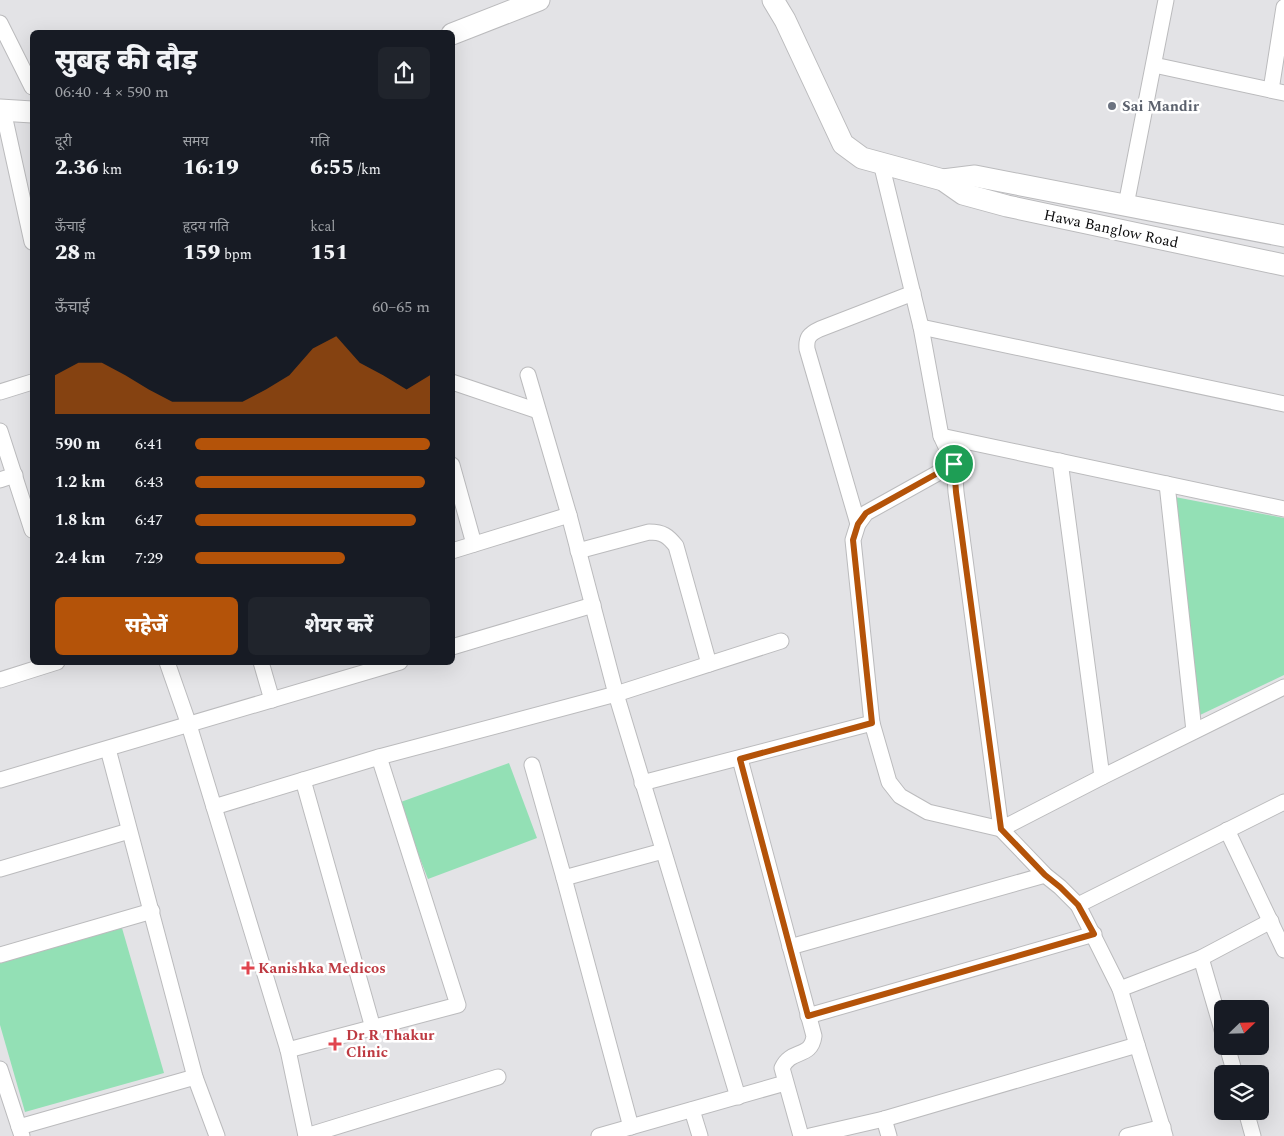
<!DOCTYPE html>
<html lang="hi">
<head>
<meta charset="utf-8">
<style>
  :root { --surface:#171b24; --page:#20242c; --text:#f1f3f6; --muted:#9ea1a6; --accent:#b45309 }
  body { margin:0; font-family:Spectral,"Noto Sans Devanagari",serif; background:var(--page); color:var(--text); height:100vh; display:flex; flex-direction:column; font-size:19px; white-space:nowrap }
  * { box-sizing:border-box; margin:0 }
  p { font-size:16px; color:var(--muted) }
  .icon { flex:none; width:28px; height:28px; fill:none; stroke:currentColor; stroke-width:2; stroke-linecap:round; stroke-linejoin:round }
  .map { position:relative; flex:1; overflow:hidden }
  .sheet { position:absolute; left:30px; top:30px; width:425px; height:635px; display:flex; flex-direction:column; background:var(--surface); border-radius:8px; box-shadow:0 5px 20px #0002 }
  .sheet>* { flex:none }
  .needle { width:32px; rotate:67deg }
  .fabs { position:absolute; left:1214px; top:1000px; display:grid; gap:10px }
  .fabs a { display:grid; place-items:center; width:55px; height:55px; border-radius:8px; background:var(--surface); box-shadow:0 5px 20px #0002; font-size:25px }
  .pin { position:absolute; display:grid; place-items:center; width:42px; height:42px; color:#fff; margin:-21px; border:2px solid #fff; border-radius:50%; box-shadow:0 1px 5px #0007 }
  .round { display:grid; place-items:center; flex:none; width:52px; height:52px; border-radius:8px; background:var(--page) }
  .head { display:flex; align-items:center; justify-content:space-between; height:85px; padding:0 25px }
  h1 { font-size:28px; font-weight:800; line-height:38px }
  .metrics { display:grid; grid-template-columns:repeat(3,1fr); gap:8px; height:85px; padding:5px 25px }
  .metrics div { display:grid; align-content:center }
  .metrics b { font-size:21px; font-weight:800 }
  .metrics small { font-size:14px; font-weight:400 }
  .metrics p { font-size:14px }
  .chart { height:140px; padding:10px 25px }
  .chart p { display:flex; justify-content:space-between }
  .chart svg { width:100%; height:90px; margin-top:5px; fill:var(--accent); opacity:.7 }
  .action { display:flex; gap:10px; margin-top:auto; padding:10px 25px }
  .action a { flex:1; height:58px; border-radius:8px; background:var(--accent); color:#fff; font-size:20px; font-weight:800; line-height:58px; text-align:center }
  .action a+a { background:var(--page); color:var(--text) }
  ul { padding:0 25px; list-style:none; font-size:16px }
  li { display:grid; grid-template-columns:80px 60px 1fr; align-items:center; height:38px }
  li i { height:12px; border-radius:6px; background:var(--accent) }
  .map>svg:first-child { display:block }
  .green { fill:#93e0b5 }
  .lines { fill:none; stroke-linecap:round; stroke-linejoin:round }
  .street-casing { stroke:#bbbbbd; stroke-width:17 }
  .secondary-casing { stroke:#bbbbbd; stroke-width:23 }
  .street { stroke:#fff; stroke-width:15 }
  .secondary { stroke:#fff; stroke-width:21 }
  .route-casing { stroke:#fff; stroke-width:10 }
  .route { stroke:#b45309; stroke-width:6 }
  .worship-dot { fill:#6b7280; stroke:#fff; stroke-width:2 }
  .health-dot { fill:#e0444e; stroke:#fff; stroke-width:2 }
  .labels { text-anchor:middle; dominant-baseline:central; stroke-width:5; stroke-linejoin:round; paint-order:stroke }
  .worship-label { font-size:15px; font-weight:bold; fill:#5b616d; stroke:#fff; text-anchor:start }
  .street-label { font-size:15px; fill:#0b0b0c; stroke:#fff }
  .health-label { font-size:15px; font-weight:bold; fill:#be3a42; stroke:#fff; text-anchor:start }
</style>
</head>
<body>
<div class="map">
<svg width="1284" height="1136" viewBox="0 0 1284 1136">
  <rect width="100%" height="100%" fill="#e3e3e6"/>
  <g class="green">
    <polygon points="1175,497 1284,518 1284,675 1200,715"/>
    <polygon points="509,763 537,838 428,879 398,803"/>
    <polygon points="122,928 164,1073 25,1112 0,1025 0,963"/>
  </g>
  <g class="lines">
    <g class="street-casing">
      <g id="street">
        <polyline points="0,23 32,87"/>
        <polyline points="1154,65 1284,93"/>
        <polyline points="1271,90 1284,7"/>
        <polyline points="3,110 32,242"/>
        <polyline points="881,163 921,327 941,436 954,464 866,513 858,524 853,540 872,723 889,782 900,796 928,812 1001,829 1102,777 1284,687"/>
        <polyline points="1126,205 1166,0"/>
        <polyline points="921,327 1284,404"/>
        <polyline points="528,375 569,515 616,694 738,1097"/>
        <polyline points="452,382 538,411"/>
        <polyline points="0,392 32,382"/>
        <polyline points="0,431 32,530"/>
        <polyline points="941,436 1284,509"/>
        <polyline points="1060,461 1102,777"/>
        <polyline points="954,464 956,492 1001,829 1045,875 1060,887 1078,905 1120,989 1165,1136"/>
        <polyline points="452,465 474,544"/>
        <polyline points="0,480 15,475"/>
        <polyline points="1167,484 1194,731"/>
        <path d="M858,524L807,349C806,338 809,334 820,329L913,293"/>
        <polyline points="452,551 569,515"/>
        <path d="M578,551L649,532C663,532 668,536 676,546L709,664"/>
        <polyline points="452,647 593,605"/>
        <polyline points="167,662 189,725 288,1050 306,1136"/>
        <polyline points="261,662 272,700"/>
        <polyline points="0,680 57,662"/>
        <polyline points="108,749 195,1077 217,1136"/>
        <path d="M740,759L814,1036C811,1059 791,1048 782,1068L801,1136"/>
        <polyline points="532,765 564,878 631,1127"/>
        <polyline points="0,780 400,662"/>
        <polyline points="303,780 373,1028"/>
        <polyline points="642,783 872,723"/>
        <polyline points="214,807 379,757 616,694 781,641"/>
        <polyline points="1227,830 1284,950"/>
        <polyline points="0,869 129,831"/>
        <polyline points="564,878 663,851"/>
        <polyline points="1078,905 1284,802"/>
        <polyline points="790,947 1045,875"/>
        <polyline points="0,955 152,911"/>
        <polyline points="1201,958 1222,1030"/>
        <polyline points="1120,989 1201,958 1271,921"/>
        <polyline points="808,1016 1094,934"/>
        <polyline points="1227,1046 1235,1074"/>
        <polyline points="288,1050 458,1005 379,757"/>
        <polyline points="0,1069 22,1136"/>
        <polyline points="692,1110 700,1136"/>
        <polyline points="1246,1111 1253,1136"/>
        <polyline points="884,1119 889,1136"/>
        <polyline points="19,1127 195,1077"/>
        <polyline points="306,1136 498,1077"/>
        <polyline points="599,1136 785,1083"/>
        <polyline points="810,1136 884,1119 1137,1045"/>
        <polyline points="1127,1136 1163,1127"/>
      </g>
    </g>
    <g class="secondary-casing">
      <g id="secondary">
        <polyline points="773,0 785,20 843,144 862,158 943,180 963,194 1007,206 1284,265"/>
        <polyline points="452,34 539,0"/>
        <polyline points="0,110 32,112"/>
        <polyline points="943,180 975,176 1284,236"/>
      </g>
    </g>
    <use href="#street" class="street"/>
    <use href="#secondary" class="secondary"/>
  </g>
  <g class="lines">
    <g class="route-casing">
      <polygon id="route" points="954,464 956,492 1001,829 1045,875 1060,887 1078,905 1094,934 808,1016 740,759 872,723 853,540 858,524 866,513"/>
    </g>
    <use href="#route" class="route"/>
  </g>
  <circle class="worship-dot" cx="1112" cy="106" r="5"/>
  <g class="health-dot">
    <path d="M245.5 960.5h5v5h5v5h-5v5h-5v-5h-5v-5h5z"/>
    <path d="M332.5 1036.5h5v5h5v5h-5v5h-5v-5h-5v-5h5z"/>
  </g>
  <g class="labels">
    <g class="worship-label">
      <text x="1122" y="106">Sai Mandir</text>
    </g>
    <g class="street-label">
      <text transform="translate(1111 229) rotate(12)">Hawa Banglow Road</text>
    </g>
    <g class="health-label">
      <text x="258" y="968">Kanishka Medicos</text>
      <text x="346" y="1035">Dr R Thakur<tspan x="346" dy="17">Clinic</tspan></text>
    </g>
  </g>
</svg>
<div class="fabs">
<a><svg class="needle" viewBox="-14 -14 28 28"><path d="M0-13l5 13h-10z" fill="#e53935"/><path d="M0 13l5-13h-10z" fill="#9ea1a6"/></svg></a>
<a><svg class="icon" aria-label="layers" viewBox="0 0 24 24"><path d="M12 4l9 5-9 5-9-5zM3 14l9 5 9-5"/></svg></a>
</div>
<div class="pin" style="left:954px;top:464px;background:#1e9e55"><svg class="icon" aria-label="arrive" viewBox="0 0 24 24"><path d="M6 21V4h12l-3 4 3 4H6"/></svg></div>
<section class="sheet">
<div class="head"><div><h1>सुबह की दौड़</h1><p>06:40 · 4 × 590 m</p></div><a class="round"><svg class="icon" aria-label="share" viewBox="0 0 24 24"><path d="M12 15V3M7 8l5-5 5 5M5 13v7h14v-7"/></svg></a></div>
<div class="metrics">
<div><p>दूरी</p><b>2.36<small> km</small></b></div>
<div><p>समय</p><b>16:19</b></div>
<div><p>गति</p><b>6:55<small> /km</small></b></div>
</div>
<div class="metrics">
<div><p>ऊँचाई</p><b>28<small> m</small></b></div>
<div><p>हृदय गति</p><b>159<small> bpm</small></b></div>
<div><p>kcal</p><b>151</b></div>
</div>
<div class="chart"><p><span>ऊँचाई</span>60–65 m</p>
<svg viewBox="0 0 160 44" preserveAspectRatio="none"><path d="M0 44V25L10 19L20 19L30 25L40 32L50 38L60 38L70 38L80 38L90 32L100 25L110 12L120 6L130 19L140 25L150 32L160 25V44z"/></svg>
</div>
<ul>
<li><b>590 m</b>6:41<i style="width:100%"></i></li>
<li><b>1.2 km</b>6:43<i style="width:98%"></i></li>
<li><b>1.8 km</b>6:47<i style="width:94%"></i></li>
<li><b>2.4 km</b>7:29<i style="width:64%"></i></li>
</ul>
<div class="action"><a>सहेजें</a><a>शेयर करें</a></div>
</section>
</div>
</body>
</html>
